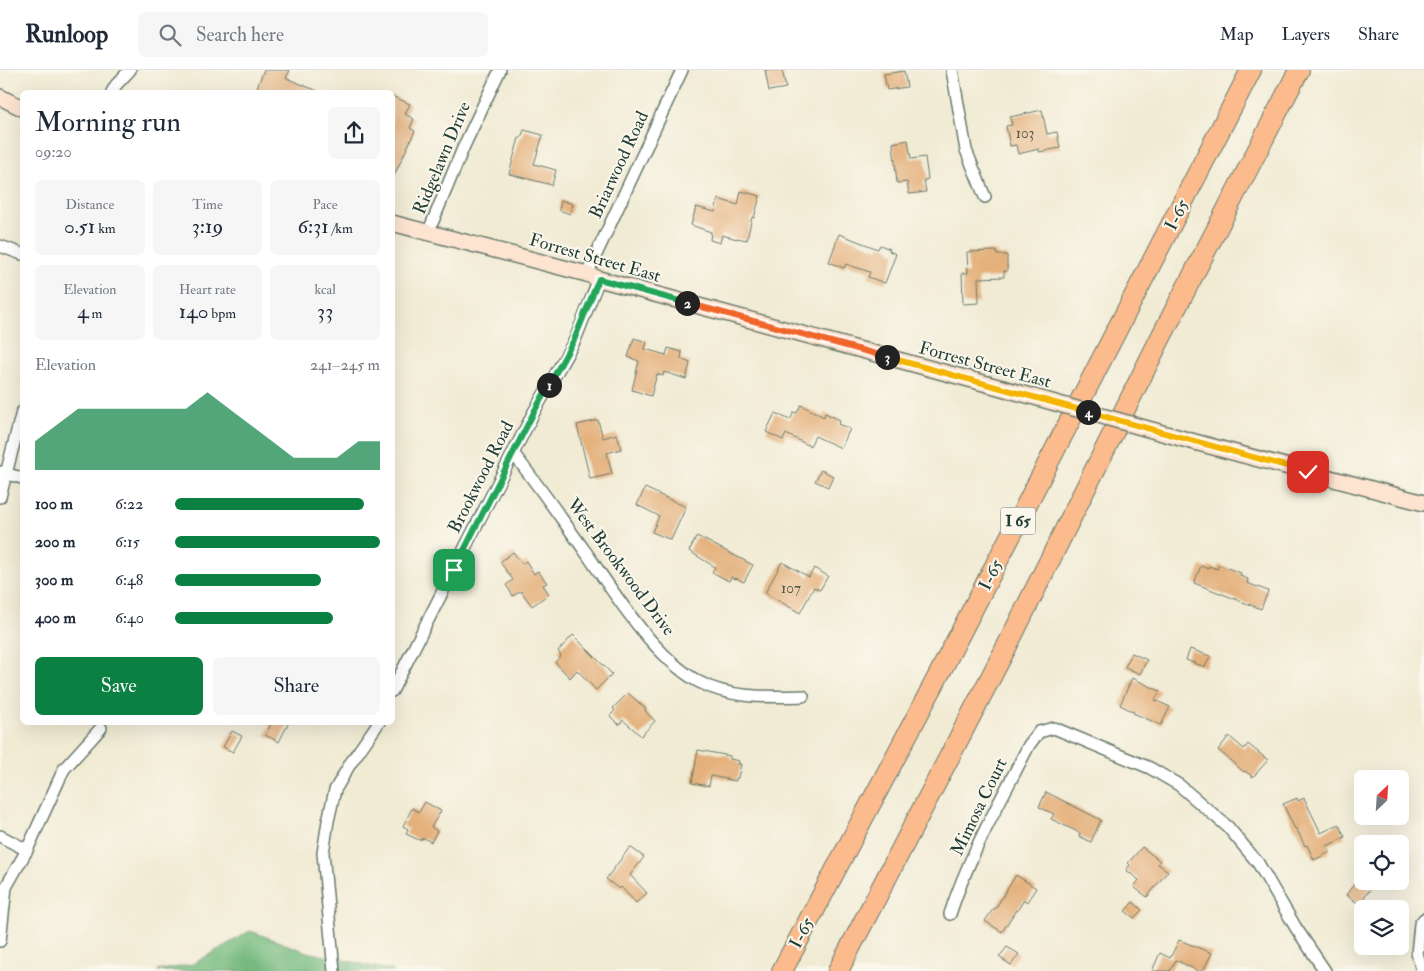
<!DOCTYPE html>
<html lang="en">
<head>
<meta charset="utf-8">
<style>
  :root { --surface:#fff; --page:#f6f6f7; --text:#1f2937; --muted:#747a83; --line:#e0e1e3; --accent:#0b8043 }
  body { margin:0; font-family:"IM FELL Double Pica",serif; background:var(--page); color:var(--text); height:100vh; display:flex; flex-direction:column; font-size:19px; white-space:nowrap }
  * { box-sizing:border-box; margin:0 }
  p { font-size:16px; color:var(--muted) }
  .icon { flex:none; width:28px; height:28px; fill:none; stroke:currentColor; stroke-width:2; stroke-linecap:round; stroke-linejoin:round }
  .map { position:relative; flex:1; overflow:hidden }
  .sheet { position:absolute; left:20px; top:20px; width:375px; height:635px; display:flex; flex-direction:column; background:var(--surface); border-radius:8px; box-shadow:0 5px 20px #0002 }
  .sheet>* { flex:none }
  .needle { width:32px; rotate:25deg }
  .controls { position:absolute; left:1354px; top:700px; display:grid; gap:10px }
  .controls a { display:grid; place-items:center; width:55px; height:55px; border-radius:8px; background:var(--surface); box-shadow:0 5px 20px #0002; font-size:25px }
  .pin { position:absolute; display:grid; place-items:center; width:42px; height:42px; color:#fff; margin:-21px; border-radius:10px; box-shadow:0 2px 8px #0006 }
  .km { position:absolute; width:25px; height:25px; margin:-12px; border-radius:50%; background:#222; color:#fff; font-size:14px; line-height:25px; text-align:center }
  .round { display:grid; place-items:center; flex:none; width:52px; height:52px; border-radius:8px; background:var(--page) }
  .overview { display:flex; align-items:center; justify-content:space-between; height:85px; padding:0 15px }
  h1 { font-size:28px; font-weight:600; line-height:38px }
  .figures { display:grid; grid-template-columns:repeat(3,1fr); gap:8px; height:85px; padding:5px 15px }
  .figures div { display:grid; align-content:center; border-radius:8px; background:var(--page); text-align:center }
  .figures b { font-size:21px; font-weight:600 }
  .figures small { font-size:14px; font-weight:400 }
  .figures p { font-size:14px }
  .chart { height:140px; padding:10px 15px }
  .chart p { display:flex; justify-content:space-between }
  .chart svg { width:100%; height:90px; margin-top:5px; fill:var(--accent); opacity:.7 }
  .action { display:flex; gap:10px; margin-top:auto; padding:10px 15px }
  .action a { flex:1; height:58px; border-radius:8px; background:var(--accent); color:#fff; font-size:20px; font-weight:600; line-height:58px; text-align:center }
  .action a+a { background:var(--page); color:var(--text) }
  ul { padding:0 15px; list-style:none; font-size:16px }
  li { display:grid; grid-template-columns:80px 60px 1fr; align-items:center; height:38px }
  li i { height:12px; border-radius:6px; background:var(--accent) }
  header { display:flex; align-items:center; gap:30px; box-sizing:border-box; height:70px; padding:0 25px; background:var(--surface); border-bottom:1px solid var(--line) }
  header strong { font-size:24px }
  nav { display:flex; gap:28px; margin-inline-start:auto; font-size:18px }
  .search { width:350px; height:45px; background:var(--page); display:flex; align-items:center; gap:12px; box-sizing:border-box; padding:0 18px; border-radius:8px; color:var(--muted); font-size:19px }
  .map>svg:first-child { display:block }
  .forest { fill:#75b97e; stroke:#4a7b59 }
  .building { fill:#e4b07c }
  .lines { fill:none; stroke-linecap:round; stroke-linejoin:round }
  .street-casing { stroke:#687a6c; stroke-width:14 }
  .secondary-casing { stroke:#687a6c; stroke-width:18 }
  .highway-casing { stroke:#687a6c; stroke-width:22 }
  .street { stroke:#fff; stroke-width:11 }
  .secondary { stroke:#fde4d1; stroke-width:15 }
  .highway { stroke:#fbbb8d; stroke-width:20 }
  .secondary-bridge-casing { stroke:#687a6c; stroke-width:18; stroke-linecap:butt }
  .secondary-bridge { stroke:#fde4d1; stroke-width:15 }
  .split-1-casing { stroke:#fff; stroke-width:10 }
  .split-2-casing { stroke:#fff; stroke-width:10 }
  .split-3-casing { stroke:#fff; stroke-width:10 }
  .split-4-casing { stroke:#fff; stroke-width:10 }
  .split-5-casing { stroke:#fff; stroke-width:10 }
  .split-1 { stroke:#22a559; stroke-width:6 }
  .split-2 { stroke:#22a559; stroke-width:6 }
  .split-3 { stroke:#f0652b; stroke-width:6 }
  .split-4 { stroke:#f5b400; stroke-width:6 }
  .split-5 { stroke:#f5b400; stroke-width:6 }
  .labels { text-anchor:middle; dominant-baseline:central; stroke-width:4; stroke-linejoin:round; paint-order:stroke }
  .number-label { font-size:15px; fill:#505a46 }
  .shield { fill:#fbf7ec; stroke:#61756b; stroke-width:1 }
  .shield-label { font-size:16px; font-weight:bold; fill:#1f3d34 }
  .street-label { font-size:18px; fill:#1f3d34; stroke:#fbf7ec }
</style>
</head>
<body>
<header>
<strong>Runloop</strong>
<div class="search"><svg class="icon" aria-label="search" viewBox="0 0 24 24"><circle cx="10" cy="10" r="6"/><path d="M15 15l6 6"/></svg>Search here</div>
<nav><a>Map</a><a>Layers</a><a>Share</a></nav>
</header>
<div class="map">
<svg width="1424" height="901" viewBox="0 0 1424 901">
  <rect width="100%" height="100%" fill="#fbf7ec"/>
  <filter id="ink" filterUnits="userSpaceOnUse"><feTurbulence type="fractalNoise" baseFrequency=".02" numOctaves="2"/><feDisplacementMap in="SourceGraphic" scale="10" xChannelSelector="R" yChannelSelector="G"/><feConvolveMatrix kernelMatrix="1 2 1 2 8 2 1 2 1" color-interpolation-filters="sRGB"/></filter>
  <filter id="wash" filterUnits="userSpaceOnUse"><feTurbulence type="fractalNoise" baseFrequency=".0096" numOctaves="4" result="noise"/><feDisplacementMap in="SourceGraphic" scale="20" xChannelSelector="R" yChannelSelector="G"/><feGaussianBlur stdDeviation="1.12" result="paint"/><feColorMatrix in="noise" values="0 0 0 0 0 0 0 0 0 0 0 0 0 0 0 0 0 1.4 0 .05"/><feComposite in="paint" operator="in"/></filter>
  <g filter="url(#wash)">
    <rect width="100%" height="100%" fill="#f1ebd4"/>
    <polygon class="forest" points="250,861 307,882 394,901 158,901 193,894"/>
    <g id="blocks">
      <g class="building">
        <polygon points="264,0 290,0 286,8 320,22 262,22 256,20"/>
        <polygon points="765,0 782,0 786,18 769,21"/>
        <polygon points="904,1 907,17 887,20 884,4"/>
        <polygon points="392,26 410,34 405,44 414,49 410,58 415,61 392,110"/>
        <polygon points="1042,40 1047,64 1057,62 1060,78 1039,82 1039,79 1018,84 1016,75 1010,76 1006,56 1012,55 1010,47"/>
        <polygon points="524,60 543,65 534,94 556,100 552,115 509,104 519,68 521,68"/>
        <polygon points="908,70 911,89 925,87 928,109 924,110 926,122 909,124 907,112 897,113 893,73"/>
        <polygon points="741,121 760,126 754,148 752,147 747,170 737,168 737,169 722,165 720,173 710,170 711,162 691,155 696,137 715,142 718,129 738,135"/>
        <polygon points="561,130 573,134 570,144 559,140"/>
        <polygon points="839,164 878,179 880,175 890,179 889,181 896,184 885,213 868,207 870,202 846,194 844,198 829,192"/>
        <polygon points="996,181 997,185 1007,185 1007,201 1004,201 1004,207 978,208 979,233 963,234 962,203 968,203 967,182"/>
        <polygon points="634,268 647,272 645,279 666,285 668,278 682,282 681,289 690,293 686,309 664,302 663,306 657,304 651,326 632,320 639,291 628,287"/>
        <polygon points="801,335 824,347 825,343 840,350 838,354 850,359 841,378 815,366 810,376 786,364 783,370 766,362 775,343 790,350 794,342 797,343"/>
        <polygon points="598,350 603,368 617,364 621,379 607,383 612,404 590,409 577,355"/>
        <polygon points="821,400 833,406 828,417 815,411"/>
        <polygon points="645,418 686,437 671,470 652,462 659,446 637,435"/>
        <polygon points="697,466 753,495 744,512 736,508 735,509 731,507 729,511 712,502 715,497 689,481"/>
        <polygon points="513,482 522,494 526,491 534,504 538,501 547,513 543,515 549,524 532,536 521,521 513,526 506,515 513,510 500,492"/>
        <polygon points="782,492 809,507 814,498 828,506 820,520 814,517 800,543 765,523"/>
        <polygon points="1219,495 1241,503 1240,506 1248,509 1247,513 1268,521 1261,539 1194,513 1201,496 1208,499 1209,496 1217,499"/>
        <polygon points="573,565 612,604 596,620 577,600 570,608 555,592 561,586 558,581"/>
        <polygon points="1190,579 1210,586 1205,597 1186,590"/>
        <polygon points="1132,583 1147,590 1140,604 1125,597"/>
        <polygon points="1132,608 1160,621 1155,630 1170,637 1161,655 1133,643 1134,642 1120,635"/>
        <polygon points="628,623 646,639 645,641 655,651 641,666 623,650 619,655 610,646 615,640 613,638"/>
        <polygon points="272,652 289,652 279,672 265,665"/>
        <polygon points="232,661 242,666 233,682 223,677"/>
        <polygon points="1229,666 1244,679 1248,674 1268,690 1253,707 1245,701 1244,702 1218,680"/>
        <polygon points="698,680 730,686 730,689 739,691 738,694 741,694 738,708 736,708 736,711 711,706 709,716 692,713"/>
        <polygon points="1046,722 1101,750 1091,772 1079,766 1080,763 1051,749 1054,744 1039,737"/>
        <polygon points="1297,728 1298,731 1304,728 1321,763 1339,754 1345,767 1327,776 1330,782 1314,790 1307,775 1305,776 1296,758 1295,759 1283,734"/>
        <polygon points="425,732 441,741 431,757 437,761 431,772 424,768 419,770 406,764 408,759 403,756 412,738 419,742"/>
        <polygon points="630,777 644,787 630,805 647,823 636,833 621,817 619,819 606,809"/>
        <polygon points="1142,777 1160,791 1158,794 1168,801 1147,827 1134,817 1139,810 1126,800 1130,795 1128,793"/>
        <polygon points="1016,805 1036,818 1027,832 1024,830 1017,841 1016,840 1002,862 985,851 993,839 995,839"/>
        <polygon points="1359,807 1372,817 1359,834 1346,825"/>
        <polygon points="1133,832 1142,840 1134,848 1125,841"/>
        <polygon points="1179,870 1212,883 1203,901 1198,901 1176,890 1170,901 1152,901 1160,883 1170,888"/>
        <polygon points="1007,877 1019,884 1011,895 999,887"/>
      </g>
    </g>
  </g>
  <g filter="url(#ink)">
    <use href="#blocks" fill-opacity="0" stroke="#687a6c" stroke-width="1"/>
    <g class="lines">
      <g class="street-casing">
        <g id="street">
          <polyline points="952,0 966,80 985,127"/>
          <polyline points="112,22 116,15 130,0"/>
          <polyline points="428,163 464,76 500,0"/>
          <polyline points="0,176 22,184"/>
          <polyline points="587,204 682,0"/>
          <path d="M513,383C538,415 561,448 585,481C614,523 654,587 699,612C731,629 769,627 803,626"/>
          <polyline points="0,402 22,408"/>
          <polyline points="0,427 22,342"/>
          <polyline points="392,621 534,342 575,270 599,209"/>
          <polyline points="0,766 27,780"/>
          <path d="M950,844C969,785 1001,730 1029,675L1039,662L1054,658L1150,698L1179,715L1228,757L1258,793L1296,858L1325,901"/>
          <polyline points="0,871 6,817 27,780 64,699 101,658"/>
          <polyline points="334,901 323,783 328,751 335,720 350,694 379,652"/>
          <polyline points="1422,901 1417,883 1420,854 1424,849"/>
        </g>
      </g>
      <g class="secondary-casing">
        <g id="secondary">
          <polyline points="0,27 22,38"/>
          <polyline points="392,153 587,204 599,209 1002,318"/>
          <polyline points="1191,371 1424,433"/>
        </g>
      </g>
      <g class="highway-casing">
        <g id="highway">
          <polyline points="782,901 934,614 1251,0"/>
          <polyline points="838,901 1007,576 1159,271 1299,0"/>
        </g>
      </g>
      <use href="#street" class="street"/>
      <use href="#secondary" class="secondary"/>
      <use href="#highway" class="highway"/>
      <g class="secondary-bridge-casing">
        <polyline id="secondary-bridge" points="1002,318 1191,371"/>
      </g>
      <use href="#secondary-bridge" class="secondary-bridge"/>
    </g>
  </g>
  <g class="lines" filter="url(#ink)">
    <g class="split-1-casing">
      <polyline id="split-1" points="454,500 534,342 549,315"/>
    </g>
    <g class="split-2-casing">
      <polyline id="split-2" points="549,315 574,270 599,209 687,233"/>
    </g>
    <g class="split-3-casing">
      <polyline id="split-3" points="687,233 887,287"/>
    </g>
    <g class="split-4-casing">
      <polyline id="split-4" points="887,287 1088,342"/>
    </g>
    <g class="split-5-casing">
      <polyline id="split-5" points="1088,342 1308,402"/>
    </g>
    <use href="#split-1" class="split-1"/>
    <use href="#split-2" class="split-2"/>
    <use href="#split-3" class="split-3"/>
    <use href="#split-4" class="split-4"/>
    <use href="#split-5" class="split-5"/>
  </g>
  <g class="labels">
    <g class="number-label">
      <text x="1025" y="63">103</text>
      <text x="791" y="518">107</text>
    </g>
    <rect class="shield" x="1000.5" y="437.5" width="35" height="27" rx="4"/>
    <g class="shield-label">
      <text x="1018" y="451">I 65</text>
    </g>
    <g class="street-label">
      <text transform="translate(442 88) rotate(-67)">Ridgelawn Drive</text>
      <text transform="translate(619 95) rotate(-65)">Briarwood Road</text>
      <text transform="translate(1177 145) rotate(-63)">I-65</text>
      <text transform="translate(595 188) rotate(16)">Forrest Street East</text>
      <text transform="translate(985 295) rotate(15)">Forrest Street East</text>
      <text transform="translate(481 407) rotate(-63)">Brookwood Road</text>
      <text transform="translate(621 497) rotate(53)">West Brookwood Drive</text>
      <text transform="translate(991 505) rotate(-63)">I-65</text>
      <text transform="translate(979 737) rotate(-64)">Mimosa Court</text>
      <text transform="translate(802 863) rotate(-62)">I-65</text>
    </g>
  </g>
</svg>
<div class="controls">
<a><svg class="needle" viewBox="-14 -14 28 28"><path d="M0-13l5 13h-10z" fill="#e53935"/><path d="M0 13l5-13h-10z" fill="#747a83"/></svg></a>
<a><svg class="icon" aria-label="locate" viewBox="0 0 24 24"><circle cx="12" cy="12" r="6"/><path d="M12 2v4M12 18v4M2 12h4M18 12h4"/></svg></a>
<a><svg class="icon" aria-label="layers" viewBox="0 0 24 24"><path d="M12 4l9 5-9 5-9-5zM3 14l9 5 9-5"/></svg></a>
</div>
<div class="pin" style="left:454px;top:500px;background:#1e9e55"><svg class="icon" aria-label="arrive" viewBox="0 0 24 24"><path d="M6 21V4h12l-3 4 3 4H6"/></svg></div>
<div class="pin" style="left:1308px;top:402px;background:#d93025"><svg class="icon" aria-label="check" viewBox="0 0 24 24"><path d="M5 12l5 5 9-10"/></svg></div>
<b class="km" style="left:549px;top:315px">1</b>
<b class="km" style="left:687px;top:233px">2</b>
<b class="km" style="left:887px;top:287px">3</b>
<b class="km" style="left:1088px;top:342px">4</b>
<section class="sheet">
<div class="overview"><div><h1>Morning run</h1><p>09:20</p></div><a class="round"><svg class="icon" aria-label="share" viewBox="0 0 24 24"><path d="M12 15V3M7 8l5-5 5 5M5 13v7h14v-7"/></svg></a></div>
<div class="figures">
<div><p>Distance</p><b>0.51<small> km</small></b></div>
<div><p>Time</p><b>3:19</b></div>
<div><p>Pace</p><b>6:31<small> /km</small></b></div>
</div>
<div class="figures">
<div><p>Elevation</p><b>4<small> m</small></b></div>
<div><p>Heart rate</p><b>140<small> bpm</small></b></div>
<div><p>kcal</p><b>33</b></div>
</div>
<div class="chart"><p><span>Elevation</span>241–245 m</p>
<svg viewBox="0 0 160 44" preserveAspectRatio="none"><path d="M0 44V30L10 22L20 14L30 14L40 14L50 14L60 14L70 14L80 6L90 14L100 22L110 30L120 38L130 38L140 38L150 30L160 30V44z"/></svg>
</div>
<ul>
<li><b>100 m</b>6:22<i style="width:92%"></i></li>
<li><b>200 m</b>6:15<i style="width:100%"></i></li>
<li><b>300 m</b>6:48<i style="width:71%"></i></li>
<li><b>400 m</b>6:40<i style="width:77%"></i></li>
</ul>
<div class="action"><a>Save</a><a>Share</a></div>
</section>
</div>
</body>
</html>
